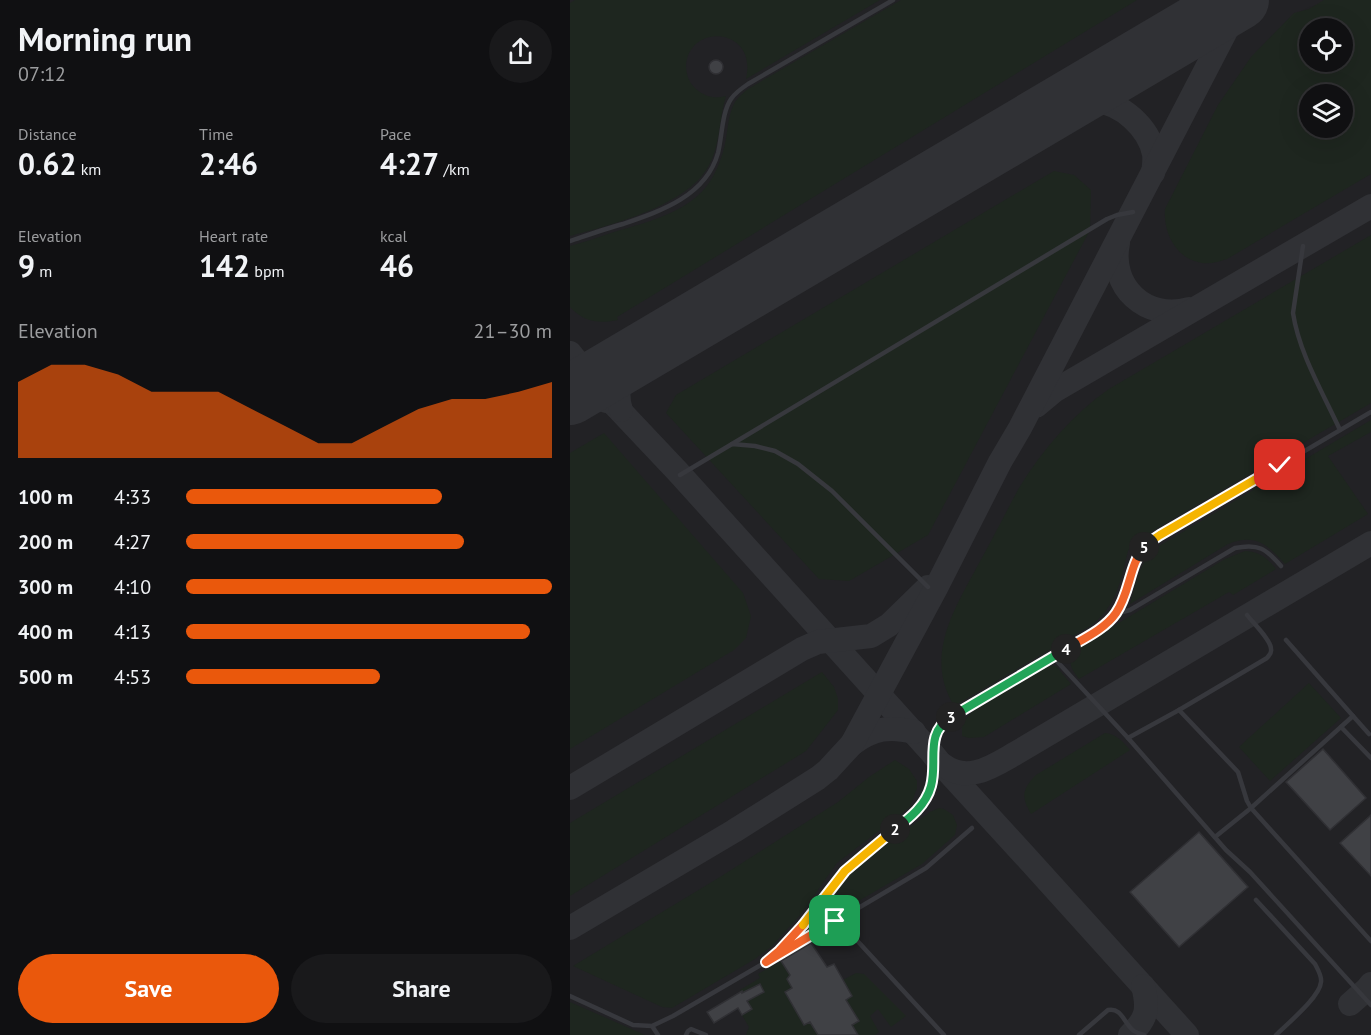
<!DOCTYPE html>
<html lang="en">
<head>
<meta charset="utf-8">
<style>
  :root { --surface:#101012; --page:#19191b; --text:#f1f3f6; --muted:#9c9d9f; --line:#303032; --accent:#ea580c }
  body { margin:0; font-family:"PT Sans",sans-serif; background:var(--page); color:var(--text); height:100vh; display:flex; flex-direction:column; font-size:22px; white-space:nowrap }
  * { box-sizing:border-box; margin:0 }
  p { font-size:20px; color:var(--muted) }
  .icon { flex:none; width:33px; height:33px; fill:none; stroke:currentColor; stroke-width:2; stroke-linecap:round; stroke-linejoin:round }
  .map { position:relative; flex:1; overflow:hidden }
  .details { display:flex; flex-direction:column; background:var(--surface); width:570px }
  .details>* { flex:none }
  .buttons { position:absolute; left:729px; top:18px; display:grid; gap:12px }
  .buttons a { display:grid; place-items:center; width:54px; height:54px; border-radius:50%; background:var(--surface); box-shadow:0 6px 24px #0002,0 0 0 2px var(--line); font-size:30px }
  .pin { position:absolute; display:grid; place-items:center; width:51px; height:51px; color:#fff; margin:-26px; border-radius:12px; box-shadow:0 3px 9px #0006 }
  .km { position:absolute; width:30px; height:30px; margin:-15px; border-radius:50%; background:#222; color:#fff; font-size:16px; line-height:30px; text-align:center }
  .round { display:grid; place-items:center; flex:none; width:63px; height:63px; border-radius:32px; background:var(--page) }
  .head { display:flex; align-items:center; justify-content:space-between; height:102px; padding:0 18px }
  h1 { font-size:33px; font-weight:600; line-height:45px }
  .figures { display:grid; grid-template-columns:repeat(3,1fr); gap:9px; height:102px; padding:6px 18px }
  .figures div { display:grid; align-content:center }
  .figures b { font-size:30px; font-weight:600 }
  .figures small { font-size:16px; font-weight:400 }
  .figures p { font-size:16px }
  .chart { height:168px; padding:12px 18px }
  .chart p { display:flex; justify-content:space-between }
  .chart svg { width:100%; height:108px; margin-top:6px; fill:var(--accent); opacity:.7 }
  .action { display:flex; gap:12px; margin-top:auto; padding:12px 18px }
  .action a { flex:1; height:69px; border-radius:36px; background:var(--accent); color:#fff; font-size:24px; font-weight:600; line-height:69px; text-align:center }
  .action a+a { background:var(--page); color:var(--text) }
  ul { padding:0 18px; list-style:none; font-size:20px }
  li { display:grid; grid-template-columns:96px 72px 1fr; align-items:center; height:45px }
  li i { height:15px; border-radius:8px; background:var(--accent) }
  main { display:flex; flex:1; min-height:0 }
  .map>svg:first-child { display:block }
  .built { fill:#222225; fill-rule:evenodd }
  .green { fill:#1e261f; fill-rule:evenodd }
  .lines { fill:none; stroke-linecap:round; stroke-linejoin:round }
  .taxiway { stroke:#303135; stroke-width:24 }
  .runway { stroke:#303135; stroke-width:60 }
  .building { fill:#404145; stroke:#303034; stroke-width:1.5 }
  .lane { stroke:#37383d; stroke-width:4.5 }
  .split-1-casing { stroke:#fff; stroke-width:12 }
  .split-2-casing { stroke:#fff; stroke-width:12 }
  .split-3-casing { stroke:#fff; stroke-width:12 }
  .split-4-casing { stroke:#fff; stroke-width:12 }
  .split-5-casing { stroke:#fff; stroke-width:12 }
  .split-6-casing { stroke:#fff; stroke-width:12 }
  .split-1 { stroke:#f0652b; stroke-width:8 }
  .split-2 { stroke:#f5b400; stroke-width:8 }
  .split-3 { stroke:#22a559; stroke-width:8 }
  .split-4 { stroke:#22a559; stroke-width:8 }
  .split-5 { stroke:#f0652b; stroke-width:8 }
  .split-6 { stroke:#f5b400; stroke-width:8 }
</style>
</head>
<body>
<main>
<section class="details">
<div class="head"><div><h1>Morning run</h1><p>07:12</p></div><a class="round"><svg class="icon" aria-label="share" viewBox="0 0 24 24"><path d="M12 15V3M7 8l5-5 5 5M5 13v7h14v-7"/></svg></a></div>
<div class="figures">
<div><p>Distance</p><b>0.62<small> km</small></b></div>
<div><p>Time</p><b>2:46</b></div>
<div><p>Pace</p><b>4:27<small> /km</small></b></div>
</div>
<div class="figures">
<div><p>Elevation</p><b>9<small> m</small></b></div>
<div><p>Heart rate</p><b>142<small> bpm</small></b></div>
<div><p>kcal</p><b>46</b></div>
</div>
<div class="chart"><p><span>Elevation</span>21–30 m</p>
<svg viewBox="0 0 160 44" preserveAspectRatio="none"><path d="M0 44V13L10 6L20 6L30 10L40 17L50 17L60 17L70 24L80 31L90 38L100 38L110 31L120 24L130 20L140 20L150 17L160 13V44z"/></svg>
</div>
<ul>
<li><b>100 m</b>4:33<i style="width:70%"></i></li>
<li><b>200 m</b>4:27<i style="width:76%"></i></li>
<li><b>300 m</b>4:10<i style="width:100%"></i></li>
<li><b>400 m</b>4:13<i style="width:94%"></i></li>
<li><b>500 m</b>4:53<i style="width:53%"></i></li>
</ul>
<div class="action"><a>Save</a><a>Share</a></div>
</section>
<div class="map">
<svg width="801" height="1035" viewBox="0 0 801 1035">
  <rect width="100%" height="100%" fill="#161618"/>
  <path class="built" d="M0,0H801V1035H0ZM740,28H772V62H740ZM740,94H772V128H740Z"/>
  <g class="green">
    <path d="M5,0H310L176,79C188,28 120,22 116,65C116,74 119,83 126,89C135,97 145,99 156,96C149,119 150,148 138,167C116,206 41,225 0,236V3Z"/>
    <path d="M331,0H567L47,317L48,320C29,324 14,322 0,307V246C15,242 29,237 44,232C71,224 103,216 125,198C140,186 148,169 153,152C158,137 157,115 165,102C168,97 173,93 178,89Z"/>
    <path d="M754,0H801V174L657,259C648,262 637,265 628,262C605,257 593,231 595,209L648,105L681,57L724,13L739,9ZM740,28H772V62H740ZM740,94H772V128H740Z"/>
    <polygon points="484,171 504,175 521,190 520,230 358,535 279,581 249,579 96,413 106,395"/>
    <path d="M801,235V403L569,539L561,546L558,551C550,582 548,603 522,625L384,706C354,656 384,610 408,565C422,540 435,514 449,488C473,449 502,415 539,389Z"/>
    <path d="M801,420V432L758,456L798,514L715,564C697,545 687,533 658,544L560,604C566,583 569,564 584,549Z"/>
    <polygon points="34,433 173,593 181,616 176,638 164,650 0,749 0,453"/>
    <path d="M675,551C688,551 698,558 706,569L663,595L659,592L509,679C497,664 498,659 512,645L655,559Z"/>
    <polygon points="475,666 486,666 501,684 414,737 399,738 392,736 392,723 401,713 415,702"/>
    <polygon points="252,672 264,687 268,699 268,710 236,751 0,896 0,823"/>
    <polygon points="739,683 771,718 700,781 669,747"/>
    <path d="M535,733C547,734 553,742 560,750L461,814C451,797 452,789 466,775Z"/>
    <polygon points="325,760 339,769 347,781 347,788 340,807 267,863 231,914 202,946 185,959 102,1008 92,1007 3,966 150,877 268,802 299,777"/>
    <polygon points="369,808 374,809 383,815 387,825 385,835 352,864 232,934 243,923 261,894 272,880 288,866 360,812"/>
    <polygon points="211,961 218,972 222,974 218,977 217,980 219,984 222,983 224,986 215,992 234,1025 240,1021 248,1035 176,1035 179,1027 172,1015 182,1009 170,990 190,978 188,974"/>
    <polygon points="286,973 294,974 336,1016 321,1027 308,1009 300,1016 309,1032 305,1035 288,1035 282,1025 289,1021 276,1000 282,996 273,980"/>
    <polygon points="0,1002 75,1035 0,1035"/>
  </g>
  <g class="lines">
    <g class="taxiway">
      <polyline points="612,35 629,21 650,0"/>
      <path d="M480,112C494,105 509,99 525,101C552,103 579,128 584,154C585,160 584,166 583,173"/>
      <path d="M548,243C539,287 576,321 619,309"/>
      <polyline points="0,353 23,382 108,472 362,753 370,763 457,858 617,1035"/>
      <polyline points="0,398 21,397 44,403"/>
      <polyline points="466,406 484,391 801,206"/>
      <path d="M51,410C44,389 52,373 66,356"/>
      <path d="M282,744C304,728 319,726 344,732"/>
      <path d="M373,765C398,784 423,766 446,753L801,543"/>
      <polyline points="0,788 232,649 248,642 301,636 319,625 358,587"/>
      <polyline points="0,928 164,831 248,778 258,770 282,744 366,588 430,462 450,428 672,0"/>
      <polyline points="780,1004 797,989 801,984"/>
      <path d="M560,1035C577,1019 579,1009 573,986"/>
    </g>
    <polyline class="runway" points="0,395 669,0"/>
  </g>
  <g class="building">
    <circle cx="146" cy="67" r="7"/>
    <polygon points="753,749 796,798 760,830 716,782"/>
    <polygon points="801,815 801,876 770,843"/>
    <polygon points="629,832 678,887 609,947 560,892"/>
    <polygon points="241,943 257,967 264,964 282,996 276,1000 289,1021 282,1025 288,1035 248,1035 240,1022 234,1025 215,992 222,988 217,979 220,975 211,961"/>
    <polygon points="190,984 194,992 177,1001 182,1009 172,1015 168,1008 144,1023 137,1012 172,991 172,993"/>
  </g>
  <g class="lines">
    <g class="lane">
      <path d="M0,241C18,235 35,229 53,224C91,211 136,196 148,153C152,137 152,112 161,99C165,93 172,88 178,84L323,0"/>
      <path d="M733,246L723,313C729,353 753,393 770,430"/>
      <polyline points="162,444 537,219 547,215 563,212"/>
      <polyline points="110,475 162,444 185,446 205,451 228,464 262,491 358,587"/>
      <path d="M545,614L560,610L665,548C689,543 696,549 711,566"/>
      <path d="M483,657L558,738L609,710L697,658C700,654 702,653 701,649C701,640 683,623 677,615"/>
      <polyline points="609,710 668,772 677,801 681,808 801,941"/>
      <polyline points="783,716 799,734"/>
      <polyline points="771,727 801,758"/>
      <polyline points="558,738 656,850 680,872 801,1005"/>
      <polyline points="645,837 681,808 783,716 716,640"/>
      <path d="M686,900L745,964C748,970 752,976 751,982C750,997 717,1024 706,1035"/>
      <polyline points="265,921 281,934 374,1035"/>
      <polyline points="209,955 356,868 402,828"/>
      <path d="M0,996L63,1025L82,1026L103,1016L196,962L209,951L239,919L275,871L342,816C349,808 357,798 360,788C367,767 357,742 372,723L532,627C537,622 542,618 546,613C561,591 560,564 578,543L801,412"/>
      <polyline points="82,1026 88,1035"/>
      <polyline points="116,1035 118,1031 121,1029 136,1035"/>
      <path d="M509,1035L538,1010C552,1007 554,1024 564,1031C567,1033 571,1034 574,1035"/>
    </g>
  </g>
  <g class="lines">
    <g class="split-1-casing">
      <polyline id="split-1" points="233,925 209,951 196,962 265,921"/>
    </g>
    <g class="split-2-casing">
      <polyline id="split-2" points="233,925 275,871 325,829"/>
    </g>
    <g class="split-3-casing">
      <path id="split-3" d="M325,829C340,818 356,805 361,786C368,761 354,734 381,717"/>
    </g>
    <g class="split-4-casing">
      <polyline id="split-4" points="381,717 496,649"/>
    </g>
    <g class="split-5-casing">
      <path id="split-5" d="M496,649C513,639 535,629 546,613C560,593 559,566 574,547"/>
    </g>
    <g class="split-6-casing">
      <polyline id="split-6" points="574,547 578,543 590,535 710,465"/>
    </g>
    <use href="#split-1" class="split-1"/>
    <use href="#split-2" class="split-2"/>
    <use href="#split-3" class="split-3"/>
    <use href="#split-4" class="split-4"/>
    <use href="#split-5" class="split-5"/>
    <use href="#split-6" class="split-6"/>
  </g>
</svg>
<div class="buttons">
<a><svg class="icon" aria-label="locate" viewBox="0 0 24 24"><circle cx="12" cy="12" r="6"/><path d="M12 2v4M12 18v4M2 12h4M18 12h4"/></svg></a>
<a><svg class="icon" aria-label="layers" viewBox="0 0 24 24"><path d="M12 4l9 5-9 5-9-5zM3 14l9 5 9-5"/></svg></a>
</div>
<div class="pin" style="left:265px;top:921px;background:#1e9e55"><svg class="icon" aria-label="arrive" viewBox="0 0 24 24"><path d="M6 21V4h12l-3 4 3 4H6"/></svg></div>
<div class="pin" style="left:710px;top:465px;background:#d93025"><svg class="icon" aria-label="check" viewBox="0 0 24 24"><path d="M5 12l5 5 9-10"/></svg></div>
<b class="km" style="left:325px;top:829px">2</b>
<b class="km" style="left:381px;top:717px">3</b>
<b class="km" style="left:496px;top:649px">4</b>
<b class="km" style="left:574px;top:547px">5</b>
</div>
</main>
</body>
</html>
